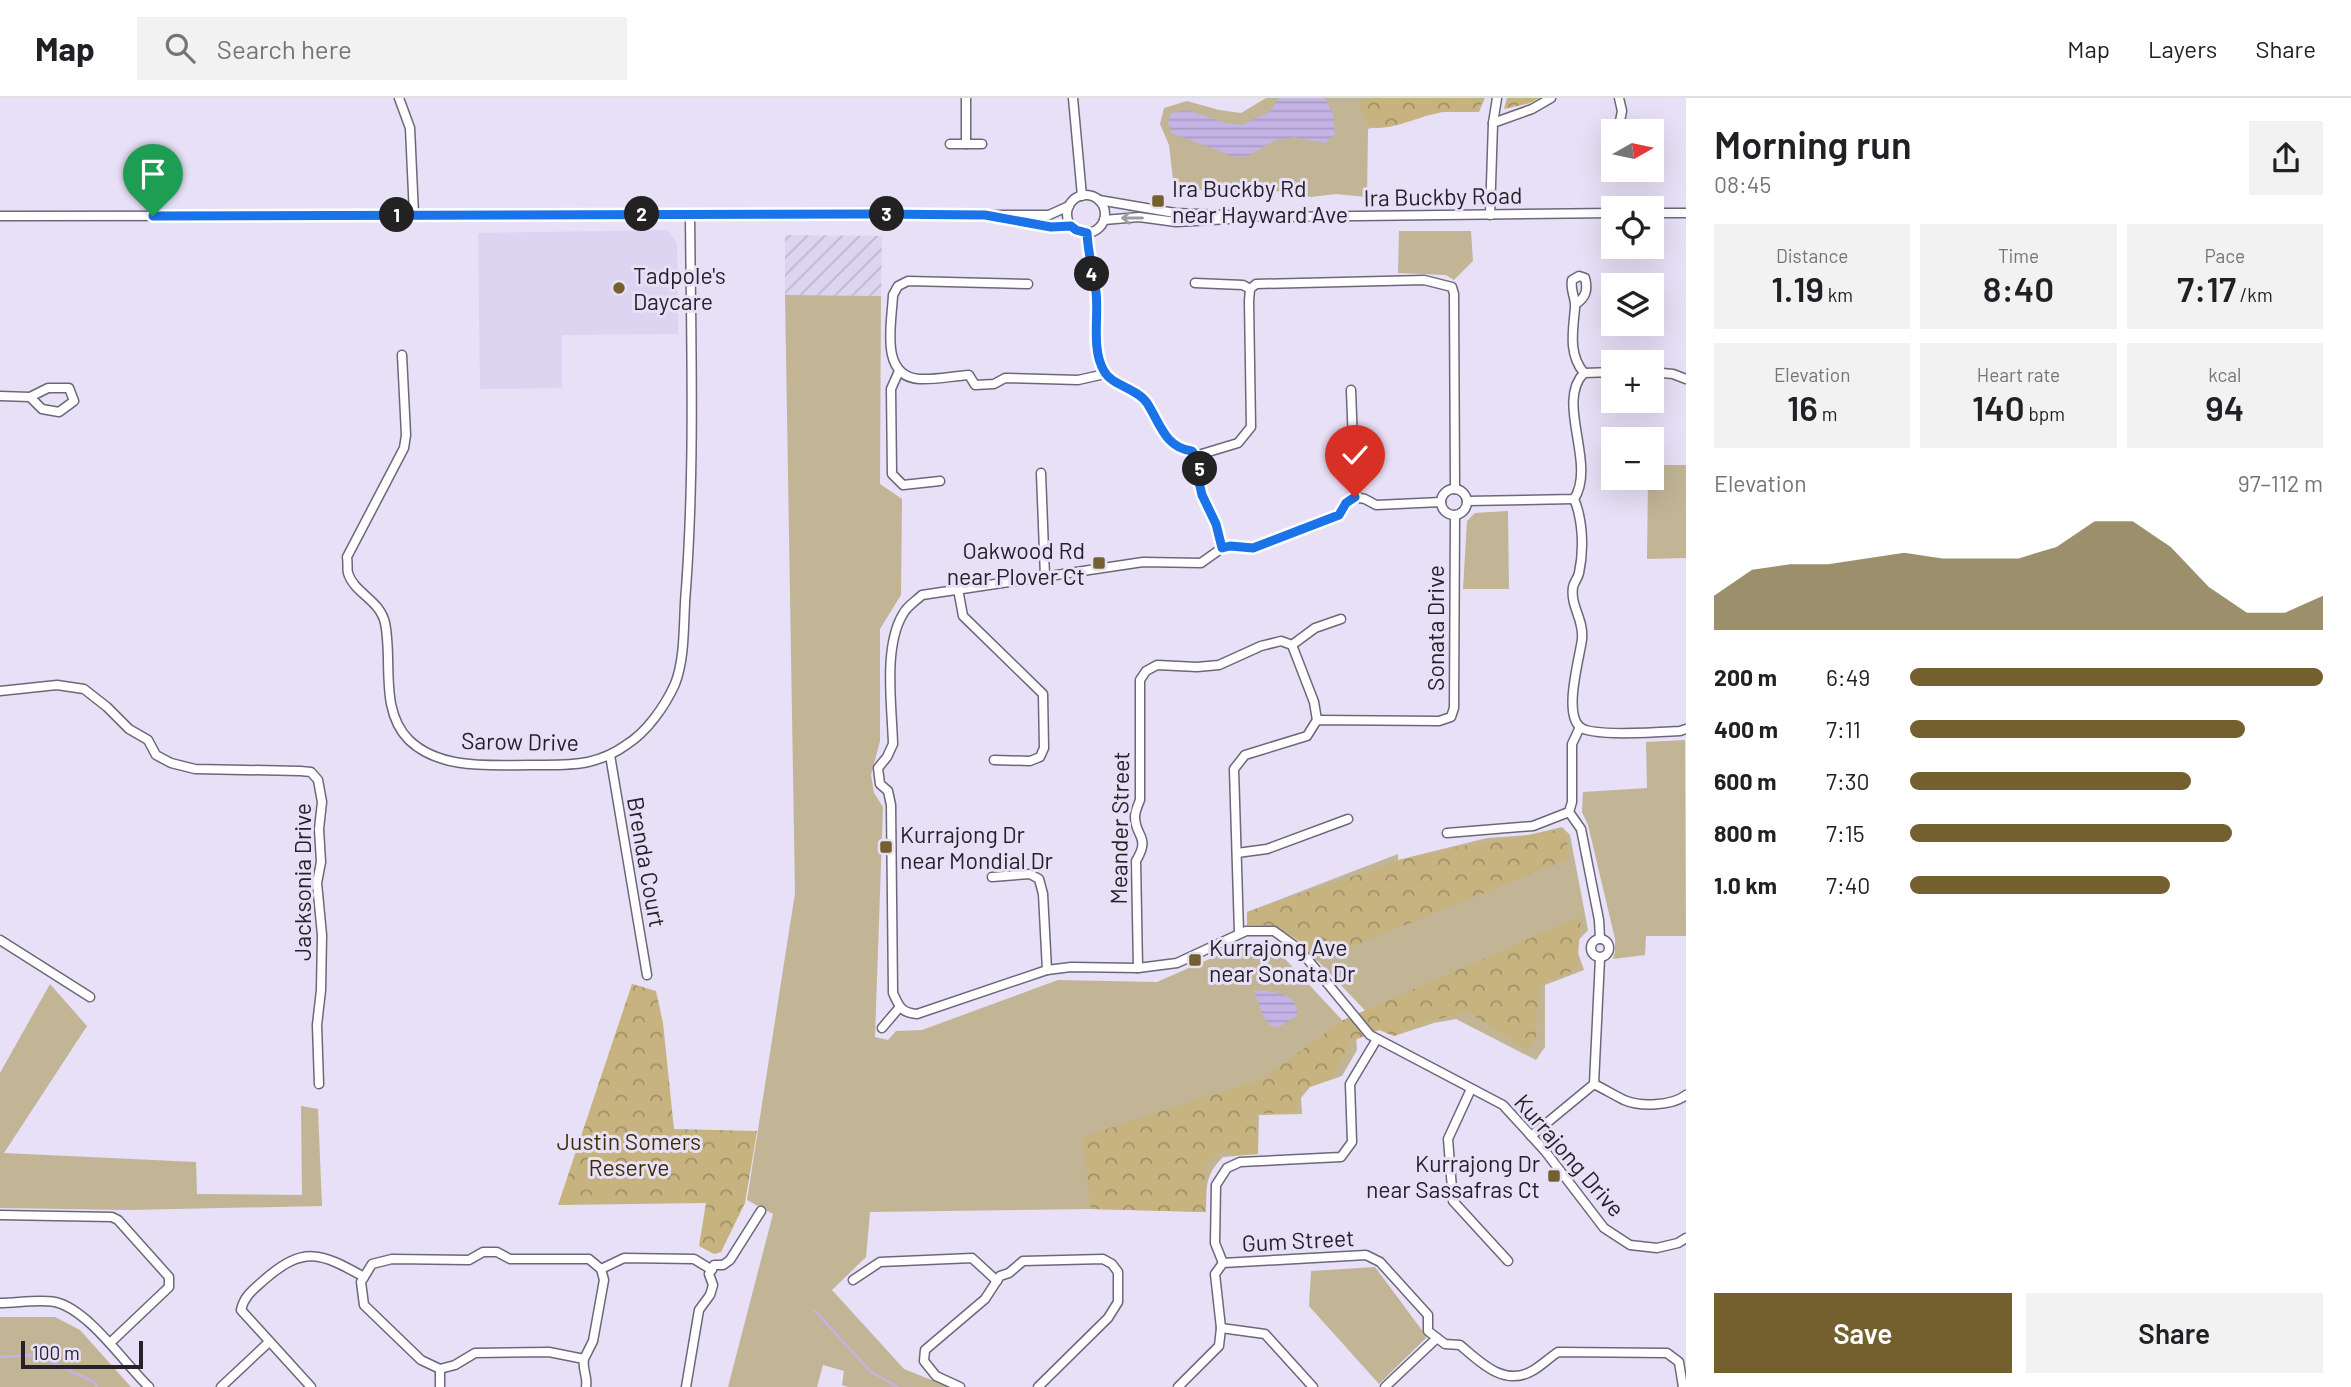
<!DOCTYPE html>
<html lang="en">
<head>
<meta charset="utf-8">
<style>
  :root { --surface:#fff; --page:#f2f2f2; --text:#202124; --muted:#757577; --line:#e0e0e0; --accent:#73602e }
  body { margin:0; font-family:Barlow,sans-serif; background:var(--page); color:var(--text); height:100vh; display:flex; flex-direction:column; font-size:26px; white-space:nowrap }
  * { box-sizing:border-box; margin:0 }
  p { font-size:23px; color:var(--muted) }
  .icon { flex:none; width:38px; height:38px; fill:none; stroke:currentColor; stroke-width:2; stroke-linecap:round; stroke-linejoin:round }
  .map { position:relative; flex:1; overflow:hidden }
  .side { display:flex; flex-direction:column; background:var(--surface); width:665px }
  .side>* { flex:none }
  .needle { width:46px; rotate:81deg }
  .tools { position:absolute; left:1601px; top:21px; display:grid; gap:14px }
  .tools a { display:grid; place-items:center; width:63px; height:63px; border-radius:0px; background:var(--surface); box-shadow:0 7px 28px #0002; font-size:35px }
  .scale { position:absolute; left:21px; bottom:18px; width:122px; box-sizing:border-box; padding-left:7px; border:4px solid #25222a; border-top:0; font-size:19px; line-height:24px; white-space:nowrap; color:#25222a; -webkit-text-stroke:5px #e7e0f6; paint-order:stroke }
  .pin { position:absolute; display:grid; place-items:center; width:60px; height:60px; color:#fff; margin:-72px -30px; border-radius:50% 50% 50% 0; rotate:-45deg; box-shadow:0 0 7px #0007 }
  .pin .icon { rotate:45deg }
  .km { position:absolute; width:35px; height:35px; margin:-18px; border-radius:50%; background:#222; color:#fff; font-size:19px; line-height:35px; text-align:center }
  .round { display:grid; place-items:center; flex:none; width:74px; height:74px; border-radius:0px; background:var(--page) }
  .headline { display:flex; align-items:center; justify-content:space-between; height:119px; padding:0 28px }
  h1 { font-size:38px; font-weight:600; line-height:52px }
  .stats { display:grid; grid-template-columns:repeat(3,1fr); gap:10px; height:119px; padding:7px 28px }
  .stats div { display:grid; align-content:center; border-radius:0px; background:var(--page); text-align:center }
  .stats b { font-size:35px; font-weight:600 }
  .stats small { font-size:19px; font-weight:400 }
  .stats p { font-size:19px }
  .chart { height:196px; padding:14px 28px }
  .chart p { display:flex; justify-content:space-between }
  .chart svg { width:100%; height:126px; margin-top:7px; fill:var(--accent); opacity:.7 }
  .cta { display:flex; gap:14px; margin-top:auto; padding:14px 28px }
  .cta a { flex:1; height:80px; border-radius:0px; background:var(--accent); color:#fff; font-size:28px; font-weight:600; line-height:80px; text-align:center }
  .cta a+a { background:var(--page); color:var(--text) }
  ul { padding:0 28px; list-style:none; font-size:23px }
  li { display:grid; grid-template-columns:112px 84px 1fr; align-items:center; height:52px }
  li i { height:18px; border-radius:9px; background:var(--accent) }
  header { display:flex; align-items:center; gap:42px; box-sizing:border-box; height:98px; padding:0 35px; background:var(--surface); border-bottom:2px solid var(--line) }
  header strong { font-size:33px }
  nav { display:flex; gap:38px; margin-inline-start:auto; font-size:24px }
  .search { width:490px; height:63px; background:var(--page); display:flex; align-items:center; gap:18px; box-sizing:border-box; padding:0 24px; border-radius:0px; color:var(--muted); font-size:26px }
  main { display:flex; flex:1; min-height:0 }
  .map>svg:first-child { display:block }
  .built { fill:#ddd4f1 }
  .industrial { fill:url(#industrial-furrows) }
  .green { fill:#c1b596 }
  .forest { fill:url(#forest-crowns) }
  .water { fill:url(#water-rules) }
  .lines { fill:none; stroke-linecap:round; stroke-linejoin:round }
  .stream { stroke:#c4b3e5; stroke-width:2.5 }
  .minor-casing { stroke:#6d677a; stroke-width:11 }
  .minor { stroke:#fff; stroke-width:8 }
  .oneway { stroke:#9d9c9f }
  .route-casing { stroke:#fff; stroke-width:14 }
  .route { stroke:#1a73e8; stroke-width:9 }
  .poi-dot { fill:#73602e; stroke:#e7e0f6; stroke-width:2.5 }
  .labels { text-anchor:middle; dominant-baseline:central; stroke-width:6; stroke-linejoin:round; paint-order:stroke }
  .poi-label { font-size:23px; fill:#25222a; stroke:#e7e0f6; text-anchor:start }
  .street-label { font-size:23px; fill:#25222a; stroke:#e7e0f6 }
  .park-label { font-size:23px; fill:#3c2e02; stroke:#e7e0f6 }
</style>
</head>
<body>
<header>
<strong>Map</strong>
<div class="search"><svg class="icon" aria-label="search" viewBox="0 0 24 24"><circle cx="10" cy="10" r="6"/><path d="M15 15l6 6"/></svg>Search here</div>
<nav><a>Map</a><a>Layers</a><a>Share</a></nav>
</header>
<main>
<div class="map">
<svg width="1686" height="1289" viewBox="0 0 1686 1289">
  <defs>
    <pattern id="industrial-furrows" width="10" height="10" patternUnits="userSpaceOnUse" patternTransform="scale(1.75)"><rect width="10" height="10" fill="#ddd4f1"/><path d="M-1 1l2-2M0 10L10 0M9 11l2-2" fill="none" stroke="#beb6cf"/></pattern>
    <pattern id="forest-crowns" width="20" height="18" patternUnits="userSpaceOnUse" patternTransform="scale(1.75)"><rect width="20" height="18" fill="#c7b37f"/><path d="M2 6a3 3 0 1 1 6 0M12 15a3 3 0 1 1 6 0" fill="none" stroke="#a19168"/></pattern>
    <pattern id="water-rules" width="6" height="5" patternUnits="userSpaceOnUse" patternTransform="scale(1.75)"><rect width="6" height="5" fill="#c4b3e5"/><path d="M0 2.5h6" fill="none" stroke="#a89ac5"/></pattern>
  </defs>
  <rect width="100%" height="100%" fill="#e7e0f6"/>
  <polygon class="built" points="667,132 677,145 678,236 562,237 562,290 480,291 478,135"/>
  <polygon class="industrial" points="785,137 882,138 881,198 785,197"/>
  <g class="green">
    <polygon points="1266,0 1485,0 1479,14 1427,14 1368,31 1367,99 1336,96 1311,99 1276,93 1257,96 1174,90 1169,47 1160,26 1164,10 1187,3 1219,12 1241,15"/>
    <polygon points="1399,133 1471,133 1473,163 1454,182 1446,177 1398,175"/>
    <path d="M785,197L881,198L880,386L902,401L901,497L880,531V643L871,677L874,695L883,709L875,939L888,942L896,933L922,932L1058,882L1157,884L1246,845L1267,844L1286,862L1356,937L1357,952L1342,978L1310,989L1301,1000L1302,1016L1259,1017L1258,1056L1223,1059C1204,1078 1207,1089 1206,1114L1091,1111L870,1114L866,1159L832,1192L904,1271L949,1289H848L842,1287L844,1273L823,1267L817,1289H728L773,1116L747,1102L795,795Z"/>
    <polygon points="1652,367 1686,367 1686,460 1647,461 1648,380 1652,380"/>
    <polygon points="1508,413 1509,491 1463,491 1467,423 1475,415"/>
    <polygon points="1685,642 1686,838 1646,838 1645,857 1613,861 1615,854 1615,841 1588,727 1582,714 1583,694 1647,690 1646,644"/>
    <polygon points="1562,729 1570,737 1588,832 1575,846 1584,872 1545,887 1545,949 1536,962 1456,921 1434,925 1394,938 1377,925 1292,836 1273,828 1248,826 1247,814 1398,756 1398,762 1487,740 1528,737"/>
    <polygon points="50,886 87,928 4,1055 196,1064 197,1096 302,1097 301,1008 318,1011 322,1108 127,1112 0,1110 0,975"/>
    <polygon points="1375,1169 1427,1239 1379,1286 1309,1208 1311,1173"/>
    <polygon points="0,1219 55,1219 80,1232 131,1289 0,1289"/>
  </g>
  <g class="forest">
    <path d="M1363,0H1483L1478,14C1467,14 1455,12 1444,14C1420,17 1392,34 1369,29L1359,9Z"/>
    <polygon points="1507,0 1539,0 1530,5 1504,11"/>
    <polygon points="1559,732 1567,736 1568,761 1316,863 1302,845 1274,827 1247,827 1247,814 1401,762 1452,750"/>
    <polygon points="1581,818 1577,871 1539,888 1536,941 1528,952 1468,914 1438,921 1394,938 1379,932 1350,944 1332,981 1303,991 1295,1015 1255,1015 1258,1056 1235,1057 1221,1053 1205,1067 1206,1114 1091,1111 1082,1039 1264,980 1343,922"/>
    <polygon points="632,886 656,893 663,925 674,1031 757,1033 745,1105 721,1154 714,1156 699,1148 706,1105 558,1107"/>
  </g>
  <g class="water">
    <polygon points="1279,0 1325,0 1333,16 1335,36 1325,45 1295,39 1276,42 1248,58 1234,59 1172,35 1168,25 1171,15 1187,12 1225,25 1241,27 1270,14"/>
    <path d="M1254,893C1270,892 1303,896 1296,919L1278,929L1271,928L1264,920Z"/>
  </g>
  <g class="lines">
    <g class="stream">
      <polyline points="815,1213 870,1273 898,1289"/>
      <polyline points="0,1259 36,1257 94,1284 97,1289"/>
    </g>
    <g class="minor-casing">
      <g id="minor">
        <polyline points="399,0 410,30 414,117"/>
        <polyline points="966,0 966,46 982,46"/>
        <polyline points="1073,0 1082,98"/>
        <polyline points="1493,25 1532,11 1551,0"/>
        <polyline points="1618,33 1622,13 1619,0"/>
        <polyline points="950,46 966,46"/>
        <circle cx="1086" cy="116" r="19"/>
        <polyline points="1099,102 1175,115 1274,119 1614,115"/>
        <polyline points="1652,115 1686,115"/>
        <polyline points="1490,117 1493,25 1497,0"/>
        <polyline points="0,118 1049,117 1069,108"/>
        <polyline points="998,120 1051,129 1071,128"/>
        <polyline points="1104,122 1139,119 1176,124 1229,121"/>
        <path d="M1087,135C1088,155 1093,174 1096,194C1099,219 1091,250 1104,273C1112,288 1137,290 1147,305C1160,325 1165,350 1192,353L1201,367L1199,384L1201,397L1216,426L1222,450"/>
        <polyline points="1195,185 1243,187 1250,191"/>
        <path d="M1028,186L908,183L898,188L893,197C892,224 879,278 919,281C935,282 953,278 969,277L975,287L994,286L1005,280L1078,282L1105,276"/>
        <path d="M1576,206C1586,199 1588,192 1585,180L1579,178L1572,182C1570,193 1576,200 1575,210C1573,233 1568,256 1584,275"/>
        <path d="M402,257L406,337L404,350L347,459C348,464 347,471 348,475C354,495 380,502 385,525C393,563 379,612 409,642C440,672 490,667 530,667C549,667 569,668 588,664C601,661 615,655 626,647C647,634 665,608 675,586C686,558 683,521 686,491C695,367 691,241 690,116"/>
        <polyline points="899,273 891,291 892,376 903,387 940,383"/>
        <polyline points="1652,274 1673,276 1686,281"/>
        <polyline points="1351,292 1355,399"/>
        <polyline points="0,298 30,299 48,290 69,290 74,303 59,314 42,311 30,299"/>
        <polyline points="1195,358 1238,345 1251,329 1249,203 1250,191 1256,186 1424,182 1452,189 1454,196 1455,391"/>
        <polyline points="1041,375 1045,479"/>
        <circle cx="1454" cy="404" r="13"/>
        <path d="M1574,401C1583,422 1584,452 1579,475C1578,480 1574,484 1573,489C1570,508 1584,521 1582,541C1580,559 1563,615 1580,629C1591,639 1662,634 1680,633L1686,631"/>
        <path d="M1467,403L1574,401C1597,366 1555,304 1584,275L1614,274"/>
        <path d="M1441,404L1376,407L1365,401L1355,399L1346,405L1339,417L1329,421L1253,450L1230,448L1222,450L1201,465L1143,464L922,497C916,503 907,508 903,516C883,549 892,608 893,646L887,659L878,670L880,686L888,693L891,707L893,895C899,908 901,915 917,916L1047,872L1071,869L1138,870L1177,865L1246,833H1274L1299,851L1370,937L1503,1007L1545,1053L1604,1130L1630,1147L1657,1150L1678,1145L1686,1140"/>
        <polyline points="958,491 963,518 1043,596 1044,650 1040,659 1030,663 994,662"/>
        <polyline points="1292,547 1315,530 1341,521"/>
        <polyline points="0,593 57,587 84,591 107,609 129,631 148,642 156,657 171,665 195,671 300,673 311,674 318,682 322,704 319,731 321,764 317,785 322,837 321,892 317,927 319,986"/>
        <polyline points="610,657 647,877"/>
        <polyline points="1569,714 1581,731 1599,822 1600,841"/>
        <polyline points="1447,735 1533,728 1569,714 1572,704 1572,646 1580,629"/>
        <polyline points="1237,755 1267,751 1348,721"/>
        <polyline points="992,779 1030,776 1039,781 1043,796 1047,872"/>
        <polyline points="1239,835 1234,671 1245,657 1307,638 1317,622 1439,623 1451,619 1454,610 1455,417"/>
        <circle cx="1600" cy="850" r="9"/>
        <polyline points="0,842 90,899"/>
        <path d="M1138,870L1136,763C1151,738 1135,739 1135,719C1135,713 1138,707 1140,702V582L1146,573L1157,567L1197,569L1219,567L1261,548L1281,543L1292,547L1314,604L1317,622"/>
        <polyline points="882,930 899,910"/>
        <path d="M1594,986C1604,991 1614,997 1624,1002C1640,1009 1672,1008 1686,997"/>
        <polyline points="1471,991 1448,1041 1453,1103 1508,1163"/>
        <polyline points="1531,1038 1594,986 1600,860"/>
        <polyline points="0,1117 112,1119 118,1122 169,1179 169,1189 110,1245"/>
        <polyline points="1223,1165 1215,1145 1216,1087 1227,1070 1240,1064 1341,1059 1352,1044 1350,986 1377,941"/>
        <polyline points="601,1171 624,1160 694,1161 712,1172"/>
        <polyline points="853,1182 880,1164 972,1160 997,1183"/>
        <path d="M0,1205C17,1205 38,1201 55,1204C88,1211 125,1266 149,1289"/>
        <polyline points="1221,1230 1265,1236 1313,1289"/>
        <path d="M584,1261L593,1243L604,1182L601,1171L589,1161H510L497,1154H483L469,1162L392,1161L372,1166L361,1184L364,1207L421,1262L440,1271L455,1267L475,1255L549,1254L584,1261C582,1272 588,1278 586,1289"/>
        <polyline points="221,1289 269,1244"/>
        <path d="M311,1289L241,1212C244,1198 253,1192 264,1182C304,1147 321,1155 364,1179"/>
        <polyline points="440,1289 440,1271"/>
        <polyline points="686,1289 699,1212 710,1197 713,1187 709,1176 714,1167 723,1167 730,1162 761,1113"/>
        <polyline points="960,1289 936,1278 924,1263 925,1252 985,1201 1000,1178 1009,1175 1023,1163 1103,1161 1112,1166 1118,1174 1118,1204 1108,1220 1038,1289"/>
        <path d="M1178,1289L1219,1248L1221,1230L1215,1176L1223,1165L1366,1157L1380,1164L1428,1217V1233L1445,1246L1460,1247C1480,1264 1504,1289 1532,1273C1541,1268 1549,1260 1558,1254L1667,1255L1679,1264L1683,1289"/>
        <polyline points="1385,1289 1437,1240"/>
      </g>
    </g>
    <use href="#minor" class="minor"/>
  </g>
  <defs><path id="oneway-shaft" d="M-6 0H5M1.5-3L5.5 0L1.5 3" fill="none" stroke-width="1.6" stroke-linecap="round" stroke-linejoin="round" transform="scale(1.75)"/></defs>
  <use class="oneway" href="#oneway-shaft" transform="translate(1132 120) rotate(180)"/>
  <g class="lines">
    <g class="route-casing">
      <path id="route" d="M153,118L874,116L985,117L1051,129L1071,128L1076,132L1087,135C1088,155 1093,174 1096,194C1099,219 1091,251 1104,273C1112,288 1137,290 1147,305C1160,325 1165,350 1192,353L1201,367L1199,384L1202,397L1216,426L1222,450L1230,448L1253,450L1339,417L1346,405L1355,399"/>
    </g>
    <use href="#route" class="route"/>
  </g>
  <g class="poi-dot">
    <rect x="1151" y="96" width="14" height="14" rx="3.5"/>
    <circle cx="619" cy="190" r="7"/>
    <rect x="1092" y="458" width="14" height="14" rx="3.5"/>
    <rect x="879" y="742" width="14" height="14" rx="3.5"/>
    <rect x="1188" y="855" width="14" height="14" rx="3.5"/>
    <rect x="1547" y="1071" width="14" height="14" rx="3.5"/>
  </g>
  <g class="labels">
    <g class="poi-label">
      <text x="1172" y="90">Ira Buckby Rd<tspan x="1172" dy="26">near Hayward Ave</tspan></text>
      <text x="633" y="177">Tadpole's<tspan x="633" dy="26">Daycare</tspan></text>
      <text x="1085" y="452" text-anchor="end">Oakwood Rd<tspan x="1085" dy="26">near Plover Ct</tspan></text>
      <text x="900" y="736">Kurrajong Dr<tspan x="900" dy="26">near Mondial Dr</tspan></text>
      <text x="1209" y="849">Kurrajong Ave<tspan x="1209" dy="26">near Sonata Dr</tspan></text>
      <text x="1540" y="1065" text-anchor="end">Kurrajong Dr<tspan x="1540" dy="26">near Sassafras Ct</tspan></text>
    </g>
    <g class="street-label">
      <text transform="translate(1443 98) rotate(-1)">Ira Buckby Road</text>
      <text transform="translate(1435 530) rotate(-90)">Sonata Drive</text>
      <text transform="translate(520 643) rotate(1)">Sarow Drive</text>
      <text transform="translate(1119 730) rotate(-89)">Meander Street</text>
      <text transform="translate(647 764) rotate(80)">Brenda Court</text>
      <text transform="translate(302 784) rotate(-90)">Jacksonia Drive</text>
      <text transform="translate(1570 1057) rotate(49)">Kurrajong Drive</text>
      <text transform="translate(1298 1142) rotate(-3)">Gum Street</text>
    </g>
    <g class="park-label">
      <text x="629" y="1043">Justin Somers<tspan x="629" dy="26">Reserve</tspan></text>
    </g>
  </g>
</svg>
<div class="tools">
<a><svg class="needle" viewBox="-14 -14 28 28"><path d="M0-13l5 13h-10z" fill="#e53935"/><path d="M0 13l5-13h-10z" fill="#757577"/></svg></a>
<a><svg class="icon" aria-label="locate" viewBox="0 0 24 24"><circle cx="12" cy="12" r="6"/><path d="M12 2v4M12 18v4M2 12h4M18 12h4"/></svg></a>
<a><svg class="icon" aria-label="layers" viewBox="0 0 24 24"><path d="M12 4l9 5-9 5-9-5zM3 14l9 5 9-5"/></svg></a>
<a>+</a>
<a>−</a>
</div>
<div class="scale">100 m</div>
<div class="pin" style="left:153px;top:118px;background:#1e9e55"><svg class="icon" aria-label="arrive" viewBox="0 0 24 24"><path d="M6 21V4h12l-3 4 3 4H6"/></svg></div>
<div class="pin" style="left:1355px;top:399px;background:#d93025"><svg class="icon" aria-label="check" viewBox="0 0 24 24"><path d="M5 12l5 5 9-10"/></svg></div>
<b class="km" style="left:397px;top:117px">1</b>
<b class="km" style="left:642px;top:116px">2</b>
<b class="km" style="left:887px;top:116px">3</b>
<b class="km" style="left:1092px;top:176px">4</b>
<b class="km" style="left:1200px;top:371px">5</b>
</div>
<section class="side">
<div class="headline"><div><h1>Morning run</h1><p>08:45</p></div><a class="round"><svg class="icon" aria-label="share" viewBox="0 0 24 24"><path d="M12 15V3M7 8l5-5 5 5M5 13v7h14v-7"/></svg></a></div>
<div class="stats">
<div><p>Distance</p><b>1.19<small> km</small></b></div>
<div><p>Time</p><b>8:40</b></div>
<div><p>Pace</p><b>7:17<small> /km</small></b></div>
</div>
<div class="stats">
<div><p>Elevation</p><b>16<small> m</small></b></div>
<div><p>Heart rate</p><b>140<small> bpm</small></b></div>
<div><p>kcal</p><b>94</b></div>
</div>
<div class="chart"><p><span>Elevation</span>97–112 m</p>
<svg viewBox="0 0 160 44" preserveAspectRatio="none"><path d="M0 44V32L10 23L20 21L30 21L40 19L50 17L60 19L70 19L80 19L90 15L100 6L110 6L120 15L130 29L140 38L150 38L160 32V44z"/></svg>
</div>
<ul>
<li><b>200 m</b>6:49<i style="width:100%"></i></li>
<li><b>400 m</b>7:11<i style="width:81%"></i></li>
<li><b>600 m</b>7:30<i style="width:68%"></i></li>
<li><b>800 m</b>7:15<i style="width:78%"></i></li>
<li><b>1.0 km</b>7:40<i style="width:63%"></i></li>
</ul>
<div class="cta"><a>Save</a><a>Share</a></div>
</section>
</main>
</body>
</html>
